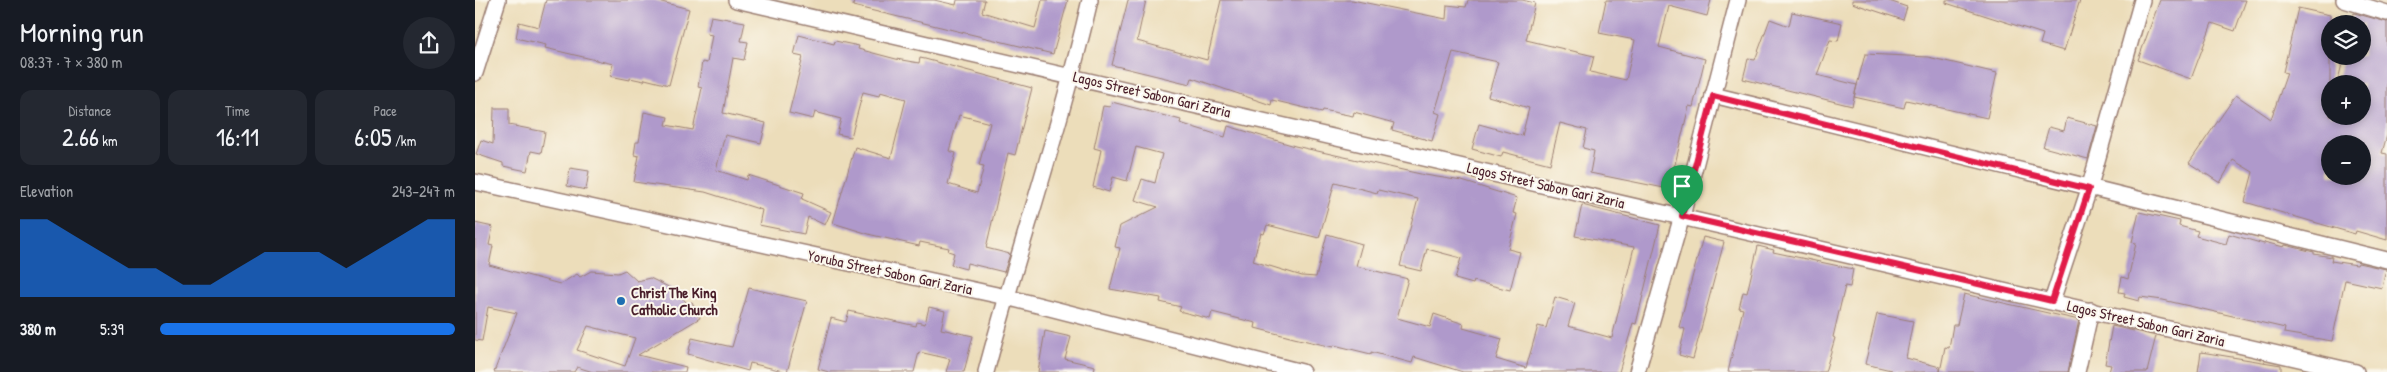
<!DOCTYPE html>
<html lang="en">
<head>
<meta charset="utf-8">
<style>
  :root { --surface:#171b24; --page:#242831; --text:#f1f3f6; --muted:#9ea1a6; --accent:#1a73e8 }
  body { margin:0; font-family:"Patrick Hand",sans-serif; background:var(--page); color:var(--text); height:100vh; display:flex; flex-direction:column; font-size:19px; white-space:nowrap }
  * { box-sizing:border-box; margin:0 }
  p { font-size:16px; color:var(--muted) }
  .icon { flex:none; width:28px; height:28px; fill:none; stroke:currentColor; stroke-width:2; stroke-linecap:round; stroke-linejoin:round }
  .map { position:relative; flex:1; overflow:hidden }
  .side { display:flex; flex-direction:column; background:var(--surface); width:475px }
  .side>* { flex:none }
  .tools { position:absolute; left:1846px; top:15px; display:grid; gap:10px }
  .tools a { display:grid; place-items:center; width:50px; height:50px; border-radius:50%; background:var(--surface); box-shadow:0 2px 8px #0003; font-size:25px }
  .pin { position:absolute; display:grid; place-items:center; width:42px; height:42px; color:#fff; margin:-51px -21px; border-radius:50% 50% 50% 0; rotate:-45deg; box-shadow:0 0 5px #0007 }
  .pin .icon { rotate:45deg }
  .round { display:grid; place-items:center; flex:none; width:52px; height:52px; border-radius:26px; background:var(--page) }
  .headline { display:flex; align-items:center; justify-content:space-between; height:85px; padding:0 20px }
  h1 { font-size:28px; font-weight:600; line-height:38px }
  .metrics { display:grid; grid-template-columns:repeat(3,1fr); gap:8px; height:85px; padding:5px 20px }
  .metrics div { display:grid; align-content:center; border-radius:12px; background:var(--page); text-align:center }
  .metrics b { font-size:25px; font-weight:600 }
  .metrics small { font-size:14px; font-weight:400 }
  .metrics p { font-size:14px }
  .chart { height:140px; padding:10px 20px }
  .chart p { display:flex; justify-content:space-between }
  .chart svg { width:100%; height:90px; margin-top:5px; fill:var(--accent); opacity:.7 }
  ul { padding:0 20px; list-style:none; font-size:16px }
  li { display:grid; grid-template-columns:80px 60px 1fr; align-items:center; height:38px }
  li i { height:12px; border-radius:6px; background:var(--accent) }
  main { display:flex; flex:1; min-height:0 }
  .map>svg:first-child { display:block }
  .building { fill:#af99cb; fill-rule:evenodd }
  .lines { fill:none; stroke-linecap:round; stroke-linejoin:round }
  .street-casing { stroke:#9b7e72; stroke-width:18 }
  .street { stroke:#fff; stroke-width:15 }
  .route-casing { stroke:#fff; stroke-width:10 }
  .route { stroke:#e11d48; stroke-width:6 }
  .poi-dot { fill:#1f6fb2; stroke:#fbf7ec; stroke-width:2 }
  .labels { text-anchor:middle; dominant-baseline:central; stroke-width:4; stroke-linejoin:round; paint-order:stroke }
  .street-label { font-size:15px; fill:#4a1f2b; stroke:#fbf7ec }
  .poi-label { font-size:15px; font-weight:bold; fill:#4a1f2b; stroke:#fbf7ec; text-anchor:start }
</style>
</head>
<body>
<main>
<section class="side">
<div class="headline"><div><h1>Morning run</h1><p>08:37 · 7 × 380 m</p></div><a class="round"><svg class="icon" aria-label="share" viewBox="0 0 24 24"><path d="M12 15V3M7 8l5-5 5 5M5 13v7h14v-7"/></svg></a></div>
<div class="metrics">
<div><p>Distance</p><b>2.66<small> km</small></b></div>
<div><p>Time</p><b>16:11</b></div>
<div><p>Pace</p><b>6:05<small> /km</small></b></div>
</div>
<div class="chart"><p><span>Elevation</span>243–247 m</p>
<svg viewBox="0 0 160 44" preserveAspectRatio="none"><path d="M0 44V6L10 6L20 14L30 22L40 30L50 30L60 38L70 38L80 30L90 22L100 22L110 22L120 30L130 22L140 14L150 6L160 6V44z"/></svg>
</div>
<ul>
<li><b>380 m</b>5:39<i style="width:100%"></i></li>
</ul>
</section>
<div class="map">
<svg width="1912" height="372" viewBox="0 0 1912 372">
  <rect width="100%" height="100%" fill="#fbf7ec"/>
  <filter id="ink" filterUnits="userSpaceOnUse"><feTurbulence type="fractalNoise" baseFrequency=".02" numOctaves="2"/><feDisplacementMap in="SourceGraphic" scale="10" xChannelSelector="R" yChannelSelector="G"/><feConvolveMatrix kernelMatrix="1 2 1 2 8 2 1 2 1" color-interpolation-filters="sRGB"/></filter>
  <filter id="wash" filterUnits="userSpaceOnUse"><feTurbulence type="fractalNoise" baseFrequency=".0096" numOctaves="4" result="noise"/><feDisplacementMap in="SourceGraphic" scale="20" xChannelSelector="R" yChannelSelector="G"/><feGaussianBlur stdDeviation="1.12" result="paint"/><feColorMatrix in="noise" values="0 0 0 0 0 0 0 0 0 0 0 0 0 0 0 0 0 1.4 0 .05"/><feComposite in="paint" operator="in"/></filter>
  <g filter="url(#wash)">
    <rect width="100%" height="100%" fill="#ecddba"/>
    <g id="blocks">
      <g class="building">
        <polygon points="71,0 179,0 214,9 194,85 170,79 169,81 155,78 155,80 135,76 138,64 70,48 71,45 41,38 44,22 64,27"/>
        <polygon points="379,0 459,0 481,5 482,0 510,0 507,12 560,28 567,0 593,0 578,54 378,6"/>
        <polygon points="653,0 671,0 662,41 732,60 746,0 877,0 971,19 972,5 991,7 993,0 1047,0 1060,3 1051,40 1119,56 1115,72 1151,80 1160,40 1124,33 1131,0 1236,0 1232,16 1194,6 1184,47 1230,59 1218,107 1214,106 1194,189 1115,173 1119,151 1108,148 1112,130 1085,123 1075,164 1028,152 1026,157 997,149 1004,124 1047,136 1054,108 1013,96 1023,62 978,52 960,112 965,114 957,141 917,130 919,123 879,112 878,116 848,110 847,112 797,100 796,105 717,78 715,84 637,65"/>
        <polygon points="1377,0 1411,0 1432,7 1428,20 1377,3"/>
        <polygon points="1471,0 1605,0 1589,51 1565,44 1568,34 1471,3"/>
        <polygon points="1685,0 1771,0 1760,31 1737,23 1716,79 1663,60"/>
        <path d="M1823,8L1855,15V116H1888V84H1862L1869,56H1888V24H1876L1879,13L1912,22V135L1907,153L1912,154V240L1881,231L1880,234L1770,202L1778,172L1758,160L1745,183L1714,163L1761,95L1796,119L1812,73L1808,72ZM1855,144H1888V176H1855Z"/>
        <polygon points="1317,12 1367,23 1363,41 1355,40 1342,75 1382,85 1377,106 1268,79 1273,59 1280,60 1295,19 1314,26"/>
        <polygon points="236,16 270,22 266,41 273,42 269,60 258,58 248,113 291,123 286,143 250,135 241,170 272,180 273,175 329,193 327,199 356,212 350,225 333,217 329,234 284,225 287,210 230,192 159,182 164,156 159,155 161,142 164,142 169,112 193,117 191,125 218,130 227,88 223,87 227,62 232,63 237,35 232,34"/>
        <path d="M324,35L359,44L360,41L384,46L383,49L421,59L444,63L445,58L450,59L557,88L540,155L533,153L511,248L535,254L529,272L492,263L491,269L476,265L479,253L473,251L474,248L445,242L444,246L397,235L358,223L380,147L416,158L431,99L405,92L404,96L388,92L376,137L362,134L366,119L340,112L338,119L314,113L328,57L319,55ZM484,115L515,123L504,165L509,166L502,193L473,184L481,153L474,151Z"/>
        <polygon points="1390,54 1453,57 1522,73 1512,118 1431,100 1429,108 1379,97"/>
        <polygon points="637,102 706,120 705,123 750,137 753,126 820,146 950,175 987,181 1042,198 1038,213 1042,214 1033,249 1045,252 1035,290 999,281 998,284 980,279 986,258 952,249 946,271 925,266 943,199 903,190 902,193 860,182 844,238 792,225 789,234 786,233 778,261 827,276 841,277 852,234 887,244 881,266 933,279 922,318 955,327 959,314 989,324 988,328 1027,339 1021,359 1051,368 1063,326 1071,328 1080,297 1100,303 1093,326 1137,338 1159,247 1100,236 1107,205 1185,225 1161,324 1158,323 1144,372 988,372 939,357 937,363 896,352 896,354 859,345 858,347 819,338 780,328 781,323 737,312 735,319 704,311 706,307 685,302 686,298 635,289 645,248 640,247 645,226 683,207 660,200 667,179 680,183 687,154 661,147 652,181 638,177 634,192 618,187 626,150 619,148 628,106 635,107"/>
        <polygon points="19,108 34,108 34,125 70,132 66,153 56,151 52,171 28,166 28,163 1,154 6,140 18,144"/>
        <polygon points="1592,118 1622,126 1613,159 1568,147 1574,127 1589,131"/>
        <polygon points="95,168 114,171 111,190 92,186"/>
        <polygon points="1664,212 1705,221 1704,226 1723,231 1721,236 1751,244 1754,234 1789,244 1789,242 1809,247 1810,245 1839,252 1839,254 1857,257 1856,261 1882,265 1883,263 1911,269 1907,288 1870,280 1857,341 1809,333 1810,328 1688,300 1665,297 1664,301 1649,297 1650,293 1644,292 1647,277 1653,279 1661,243 1657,242"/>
        <path d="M0,223L18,227L14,245L18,246L14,265L85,284L102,274L105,277L116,271L143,273L150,270L162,281L175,278L204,292L212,304L217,302L225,318L163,355L211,367L210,372H118L102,367L99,372H19L42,313L13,307L7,341L0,340ZM113,326L160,338L150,366L102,350Z"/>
        <polygon points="1228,237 1249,242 1218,359 1204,355 1210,329 1204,327"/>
        <polygon points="1283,246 1299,250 1298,252 1378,269 1375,287 1370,286 1358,337 1360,338 1350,372 1253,372 1268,309 1264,308 1268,292 1272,293"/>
        <polygon points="274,288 332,301 312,372 275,363 273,371 213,354 217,338 257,347"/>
        <polygon points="1489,294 1604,320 1593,372 1416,372 1416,370 1390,364 1402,314 1438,321 1431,358 1465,367 1465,372 1470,347 1474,348 1478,325 1482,325"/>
        <polygon points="454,307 470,311 466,329 498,336 489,372 471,372 475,359 444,352 439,372 354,372 343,369 356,318 371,322 374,311 441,326 442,322 450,324"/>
        <polygon points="1637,326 1681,336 1672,372 1634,372 1636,365 1630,364"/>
        <polygon points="570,331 596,337 590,359 620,366 619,372 563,372"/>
        <polygon points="1726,352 1806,365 1806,372 1723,372"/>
      </g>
    </g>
  </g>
  <g filter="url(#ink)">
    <use href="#blocks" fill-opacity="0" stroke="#9b7e72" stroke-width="1"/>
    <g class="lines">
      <g class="street-casing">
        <g id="street">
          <polyline points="261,0 1881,372"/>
          <polyline points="1869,0 1912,13"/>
          <polyline points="0,73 23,0"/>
          <polyline points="1238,95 1912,260"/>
          <polyline points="0,182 531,297 827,372"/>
          <polyline points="1577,301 1614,189 1667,0"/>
          <path d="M511,372C544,247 586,126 615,0"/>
          <polyline points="1162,372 1207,216 1263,0"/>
          <polyline points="1602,372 1616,310"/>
        </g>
      </g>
      <use href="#street" class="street"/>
    </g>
  </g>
  <g class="lines" filter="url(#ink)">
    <g class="route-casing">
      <polygon id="route" points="1238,96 1614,189 1577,301 1207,216"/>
    </g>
    <use href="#route" class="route"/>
  </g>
  <circle class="poi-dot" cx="146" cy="301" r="5"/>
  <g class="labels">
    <g class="street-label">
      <text transform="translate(677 94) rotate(13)">Lagos Street Sabon Gari Zaria</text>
      <text transform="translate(1071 185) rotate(13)">Lagos Street Sabon Gari Zaria</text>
      <text transform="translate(415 272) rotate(12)">Yoruba Street Sabon Gari Zaria</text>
      <text transform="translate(1671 323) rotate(13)">Lagos Street Sabon Gari Zaria</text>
    </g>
    <g class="poi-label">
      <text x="156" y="292">Christ The King<tspan x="156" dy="17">Catholic Church</tspan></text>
    </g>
  </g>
</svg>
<div class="tools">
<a><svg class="icon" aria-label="layers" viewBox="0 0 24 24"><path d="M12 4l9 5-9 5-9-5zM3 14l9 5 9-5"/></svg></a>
<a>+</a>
<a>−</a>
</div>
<div class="pin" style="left:1207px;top:216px;background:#1e9e55"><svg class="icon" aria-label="arrive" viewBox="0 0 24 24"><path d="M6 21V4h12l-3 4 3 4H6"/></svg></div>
</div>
</main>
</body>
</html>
